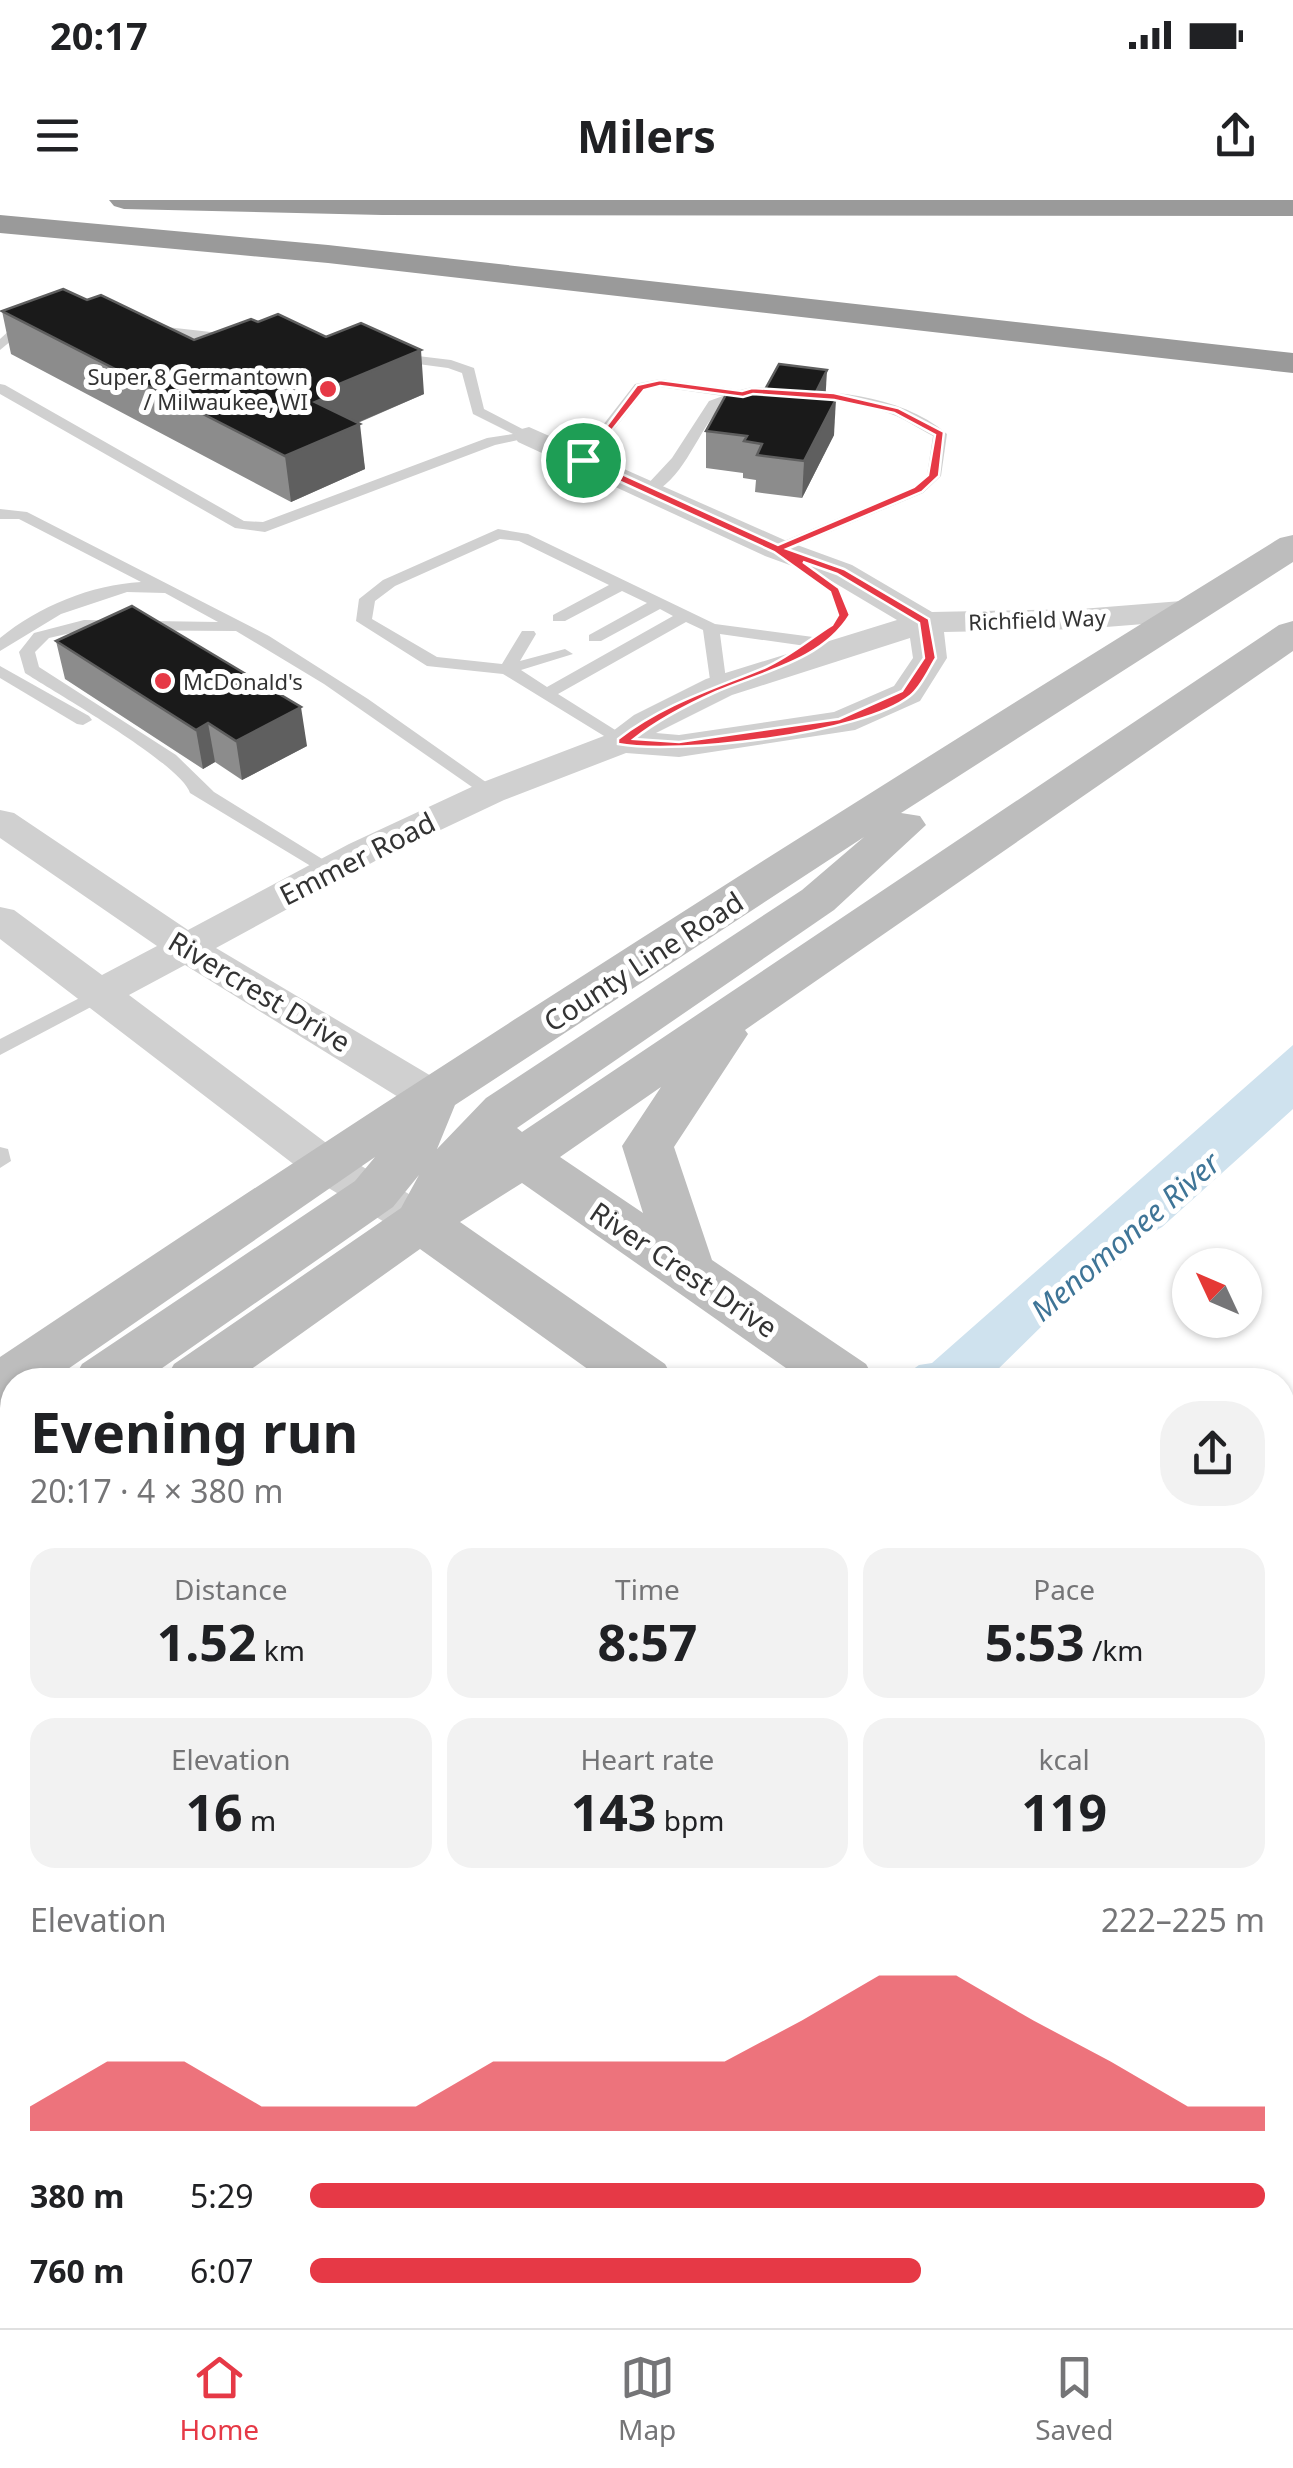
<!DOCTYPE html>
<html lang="en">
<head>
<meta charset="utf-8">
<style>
  :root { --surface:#fff; --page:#f2f2f2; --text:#202124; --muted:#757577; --line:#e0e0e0; --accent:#e63946 }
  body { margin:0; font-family:"Noto Sans",sans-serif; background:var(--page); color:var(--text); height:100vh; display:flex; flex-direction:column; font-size:38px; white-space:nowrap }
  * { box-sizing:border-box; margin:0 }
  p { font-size:32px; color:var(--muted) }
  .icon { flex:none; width:55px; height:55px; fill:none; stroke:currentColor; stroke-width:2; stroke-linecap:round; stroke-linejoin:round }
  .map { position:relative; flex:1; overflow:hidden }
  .side { position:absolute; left:0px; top:1168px; width:1295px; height:962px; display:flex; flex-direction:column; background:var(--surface); border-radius:40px 40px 0 0; box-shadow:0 2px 8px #0004 }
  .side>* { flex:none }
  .needle { width:65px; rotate:314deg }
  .tools { position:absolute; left:1172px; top:1048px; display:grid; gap:20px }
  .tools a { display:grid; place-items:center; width:90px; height:90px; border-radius:50%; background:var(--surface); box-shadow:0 2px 8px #0004; font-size:50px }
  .pin { position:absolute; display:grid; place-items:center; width:85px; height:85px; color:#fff; margin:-42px; border:5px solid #fff; border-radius:50%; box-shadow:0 2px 10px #0007 }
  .round { display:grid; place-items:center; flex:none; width:105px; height:105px; border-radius:40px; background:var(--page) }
  .headline { display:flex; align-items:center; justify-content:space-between; height:170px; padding:0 30px }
  h1 { font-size:55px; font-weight:700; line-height:75px }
  .figures { display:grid; grid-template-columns:repeat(3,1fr); gap:15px; height:170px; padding:10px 30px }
  .figures div { display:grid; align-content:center; border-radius:25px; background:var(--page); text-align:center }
  .figures b { font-size:50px; font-weight:700 }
  .figures small { font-size:28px; font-weight:400 }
  .figures p { font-size:28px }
  .chart { height:280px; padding:20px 30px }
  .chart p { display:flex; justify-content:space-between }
  .chart svg { width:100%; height:180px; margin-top:10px; fill:var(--accent); opacity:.7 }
  ul { padding:0 30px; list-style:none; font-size:32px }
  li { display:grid; grid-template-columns:160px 120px 1fr; align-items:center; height:75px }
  li i { height:25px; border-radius:12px; background:var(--accent) }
  .status { display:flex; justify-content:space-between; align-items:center; height:70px; padding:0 50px; background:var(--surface); direction:ltr }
  .status svg { height:28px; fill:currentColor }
  header { display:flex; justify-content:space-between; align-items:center; height:130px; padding:0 30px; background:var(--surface); font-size:45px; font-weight:700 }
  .tabs { display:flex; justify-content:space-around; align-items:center; height:140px; border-top:2px solid var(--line); background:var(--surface); font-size:28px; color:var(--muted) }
  .tabs a { display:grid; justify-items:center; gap:5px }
  .tabs .selected { color:var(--accent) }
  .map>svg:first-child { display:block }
  .water { fill:#cfe2ee }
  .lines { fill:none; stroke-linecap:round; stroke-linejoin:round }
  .lane { fill:#d0d0d0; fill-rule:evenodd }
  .street { fill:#d0d0d0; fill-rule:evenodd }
  .secondary { fill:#bdbdbd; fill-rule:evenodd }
  .highway { fill:#9a9a9a; fill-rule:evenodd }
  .wall { fill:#8c8c8c }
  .shaded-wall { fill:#5f5f5f }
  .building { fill:#1a1a1a; stroke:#5f5f5f; stroke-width:2.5 }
  .route { fill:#e63946; stroke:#fff; stroke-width:2.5; fill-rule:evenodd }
  .poi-dot { fill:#e63946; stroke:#fff; stroke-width:4 }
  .labels { text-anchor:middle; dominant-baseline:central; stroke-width:10; stroke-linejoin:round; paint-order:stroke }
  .far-poi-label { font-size:22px; fill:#333; stroke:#fff; text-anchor:end }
  .far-street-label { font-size:22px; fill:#333; stroke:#fff }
  .street-label { font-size:28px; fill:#333; stroke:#fff }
  .water-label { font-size:30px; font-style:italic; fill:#3f7597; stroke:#fff }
</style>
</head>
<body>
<div class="status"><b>20:17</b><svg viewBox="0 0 49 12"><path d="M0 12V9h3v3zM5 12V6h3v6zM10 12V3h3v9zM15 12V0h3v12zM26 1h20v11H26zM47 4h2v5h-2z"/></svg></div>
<header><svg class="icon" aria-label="menu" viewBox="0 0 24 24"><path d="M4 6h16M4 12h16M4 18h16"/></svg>Milers<svg class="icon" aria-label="share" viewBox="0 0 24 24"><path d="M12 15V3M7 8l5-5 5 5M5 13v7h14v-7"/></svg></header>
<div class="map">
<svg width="1293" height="2128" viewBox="0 0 1293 2128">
  <rect width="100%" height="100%" fill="#fff"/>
  <g class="water">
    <polygon points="1293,845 1293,909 1162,1027 1133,1044 1120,1061 1048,1120 987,1180 898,1180 919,1165 932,1163"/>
    <polygon points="564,2118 711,2118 712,2128 565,2128"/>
  </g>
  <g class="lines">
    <g class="lane">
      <polygon points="23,118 35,121 0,150 0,139"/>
      <polygon points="149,125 237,135 244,139 237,143 144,132 142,129"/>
      <polygon points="393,153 451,160 474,168 484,209 536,236 495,245 265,332 235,328 0,194 0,184 5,185 244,321 263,322 487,238 513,234 473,214 462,173 448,168 388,160 388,154"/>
      <path d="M660,179L740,190L752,187C816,191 896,190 947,234L941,276L923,293L782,352H772V346L913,287L927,275L933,236C919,229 905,219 891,214C857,202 741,181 717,211C695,238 682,281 649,295L644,294V288L672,258L709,201L723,196L660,187L645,190L588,263H578V257L635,184Z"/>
      <path d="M0,309L27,312L269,436L368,499L500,592L497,596H485L324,484L236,431L84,430L49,438L35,452L39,467L176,555L214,592L340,670L331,676L324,674L190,593C182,565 56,493 25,473L19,452L34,433L84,420L218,422L165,393L127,392L61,414L0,451V438C39,406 91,385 141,382L19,319H0Z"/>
      <path d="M498,329L528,334L715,424L813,437L821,442L813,447L720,434L727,487L719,492L711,487L703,430L686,422L558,494L628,538L631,542L622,547L503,474L427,466L356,421L359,399L383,380ZM500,339L519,341L609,385L553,415V421H565L622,391L647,403L589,435V441H601L660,409L673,416L547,487L521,470L573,454L565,449L520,461L536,434L534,431H522L502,464L437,457L372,419L375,401L395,386Z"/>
      <polygon points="0,466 89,516 92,520 83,525 77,524 0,478"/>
      <polygon points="101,787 111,793 108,798 0,855 0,839"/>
      <polygon points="0,947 8,949 11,961 0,968"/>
      <polygon points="12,1812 12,1845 0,1851 0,1818"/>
    </g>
    <path class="street" d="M529,227L789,342L852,365L932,412L1081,409L1194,400L1206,403L1211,410L1206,417L1194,420L1081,429L944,432L947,458L920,501L855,530L679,557L626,553L504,600L377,660L216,748L448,886L454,897L448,908L432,912L416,908L185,765L129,795L341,954L436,1010L443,1022L436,1034L420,1039L404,1034L309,976L0,739V707L14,710L102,775L157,746L0,638V610L14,613L188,730L349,644L478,584L609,534L634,515L706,479L897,420L828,379L765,356L518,242L514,236L518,230ZM910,438L913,458L894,486L834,512L679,535L656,533L732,495Z"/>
    <g class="secondary">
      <path d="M1293,335V362L901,613L920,616L926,625L834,710L517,928L522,932L1279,425L1293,421V451L745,830L748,834L674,947L712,1060L866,1164L875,1180H803L522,983L460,1022L665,1164L674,1180H603L420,1049L236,1180H165L174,1164L401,1008L419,975L393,1007L145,1180H73L82,1164L355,981L375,957L52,1180H12V1204L0,1208V1157C421,875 849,604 1280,338ZM864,637L802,690L486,898L437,949L455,905ZM661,887L622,946L643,1013L560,957Z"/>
      <polygon points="12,1217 12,1267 0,1272 0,1221"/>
      <polygon points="12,1281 12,1335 0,1339 0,1285"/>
      <polygon points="1282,1471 1293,1474 1293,1539 1282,1535"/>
      <polygon points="1282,1679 1293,1683 1293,1755 1282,1751"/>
    </g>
    <g class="highway">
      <polygon points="109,0 1293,0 1293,16 382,15 124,9 114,6"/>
      <polygon points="0,15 328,45 1293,153 1293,173 328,63 0,33"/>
    </g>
  </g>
  <g class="wall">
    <polygon points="87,100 194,140 424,194 358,223 365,269 291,302 11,154 2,111"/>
    <polygon points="825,198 834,235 802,298 755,292 756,280 743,278 743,273 706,268 706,231"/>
    <polygon points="56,441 307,546 242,580 215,562 203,569 65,479"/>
  </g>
  <g class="shaded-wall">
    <polygon points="421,150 424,194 340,230 360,224 365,269 291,302 285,256 315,202 327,189"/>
    <polygon points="827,170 825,206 814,196"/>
    <polygon points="836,199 834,235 802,298 804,261"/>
    <polygon points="301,507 307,546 242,580 236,541"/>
    <polygon points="208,523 215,562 203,569 196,530"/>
    <polygon points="12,1747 12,1795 0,1806 0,1758"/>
  </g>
  <g class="building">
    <polygon points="63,89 87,100 101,95 194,140 251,119 258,122 278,114 326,137 361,123 421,150 327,189 336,193 315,202 360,224 285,256 2,111"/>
    <polygon points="779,164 827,170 814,196 836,199 804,261 757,255 762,244 744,241 747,236 706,231 728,191 762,195"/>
    <polygon points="132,406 301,507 236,541 208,523 196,530 56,441"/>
    <polygon points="1,1586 12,1599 12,1747 0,1758"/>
  </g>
  <path class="route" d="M660,180L742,191L752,188L834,193L898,208L944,232L939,276L922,292L787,349L844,369L929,419L936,458C929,469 921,488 910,496C863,534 678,555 618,544V539C663,504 713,489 766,467C789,457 811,438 832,425L838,415L830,392L774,352L579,263L637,185ZM660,186L743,197L753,194L834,200L894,213L935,235L928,275L914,287L778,345L589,259L644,190ZM803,362L837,374L919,423L924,458L902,491L839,519L679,542L634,539C658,520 687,505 716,492C761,472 822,461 850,415L839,388Z"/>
  <g class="poi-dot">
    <circle cx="328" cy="189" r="10"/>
    <circle cx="163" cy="481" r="10"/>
  </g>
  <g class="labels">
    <g class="far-poi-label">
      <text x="308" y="176">Super 8 Germantown<tspan x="308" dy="25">/ Milwaukee, WI</tspan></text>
      <text x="183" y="481" text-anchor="start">McDonald's</text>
    </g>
    <g class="far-street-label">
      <text transform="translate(1037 419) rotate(-2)">Richfield Way</text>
    </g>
    <g class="street-label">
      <text transform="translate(357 658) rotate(-27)">Emmer Road</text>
      <text transform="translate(643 761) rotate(-33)">County Line Road</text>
      <text transform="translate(260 791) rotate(31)">Rivercrest Drive</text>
      <text transform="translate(684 1069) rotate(34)">River Crest Drive</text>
    </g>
    <g class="water-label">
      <text transform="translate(1125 1036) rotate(-41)">Menomonee River</text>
    </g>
  </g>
</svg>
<div class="tools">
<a><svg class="needle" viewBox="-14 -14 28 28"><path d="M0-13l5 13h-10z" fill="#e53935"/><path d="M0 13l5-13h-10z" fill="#757577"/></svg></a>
</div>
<div class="pin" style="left:583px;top:260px;background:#1e9e55"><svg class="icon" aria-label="arrive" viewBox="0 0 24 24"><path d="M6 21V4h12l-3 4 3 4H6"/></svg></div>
<section class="side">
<div class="headline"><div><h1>Evening run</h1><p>20:17 · 4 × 380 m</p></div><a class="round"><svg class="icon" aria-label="share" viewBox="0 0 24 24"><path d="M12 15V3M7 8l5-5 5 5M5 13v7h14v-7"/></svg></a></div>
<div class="figures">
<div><p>Distance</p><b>1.52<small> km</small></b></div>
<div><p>Time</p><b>8:57</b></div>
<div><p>Pace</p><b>5:53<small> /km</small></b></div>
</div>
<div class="figures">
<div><p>Elevation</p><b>16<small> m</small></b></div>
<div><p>Heart rate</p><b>143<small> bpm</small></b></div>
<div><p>kcal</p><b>119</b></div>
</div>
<div class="chart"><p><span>Elevation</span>222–225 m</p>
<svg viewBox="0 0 160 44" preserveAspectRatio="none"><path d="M0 44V38L10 27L20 27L30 38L40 38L50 38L60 27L70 27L80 27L90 27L100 17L110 6L120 6L130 17L140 27L150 38L160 38V44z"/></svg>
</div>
<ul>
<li><b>380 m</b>5:29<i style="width:100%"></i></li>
<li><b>760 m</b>6:07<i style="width:64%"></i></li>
</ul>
</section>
</div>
<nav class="tabs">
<a class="selected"><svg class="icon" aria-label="home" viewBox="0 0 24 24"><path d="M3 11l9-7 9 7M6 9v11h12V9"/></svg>Home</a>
<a><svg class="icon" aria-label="map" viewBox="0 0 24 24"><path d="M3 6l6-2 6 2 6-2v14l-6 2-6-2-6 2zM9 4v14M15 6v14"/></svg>Map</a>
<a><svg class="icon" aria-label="saved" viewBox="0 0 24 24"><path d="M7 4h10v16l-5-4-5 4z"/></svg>Saved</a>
</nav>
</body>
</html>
